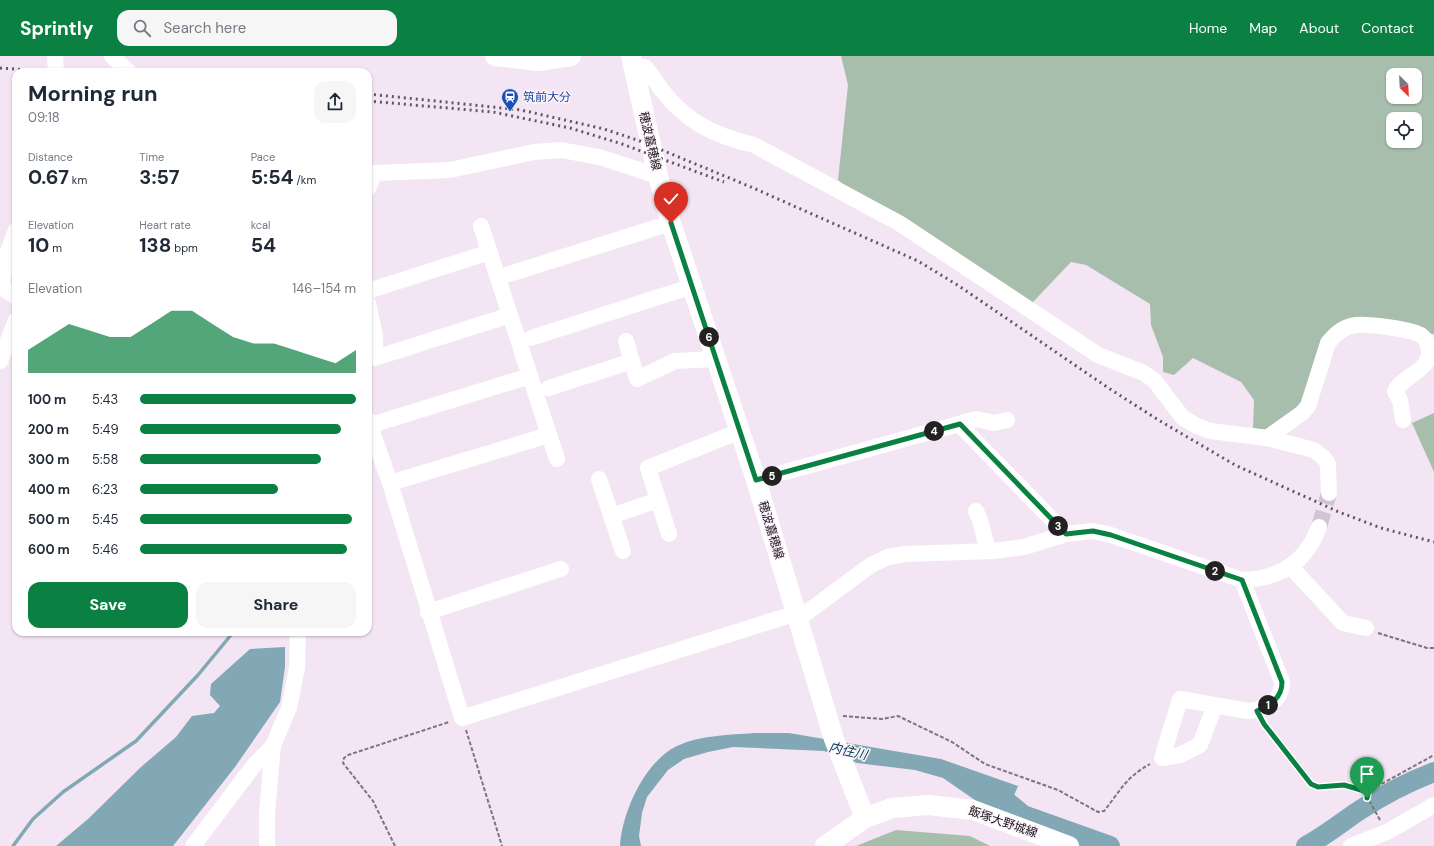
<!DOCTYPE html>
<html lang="en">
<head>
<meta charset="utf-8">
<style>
  :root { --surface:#fff; --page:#f6f6f7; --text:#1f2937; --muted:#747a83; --accent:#0b8043 }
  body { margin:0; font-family:"DM Sans","Noto Sans JP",sans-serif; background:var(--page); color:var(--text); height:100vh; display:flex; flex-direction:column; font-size:15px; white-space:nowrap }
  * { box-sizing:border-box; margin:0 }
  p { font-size:13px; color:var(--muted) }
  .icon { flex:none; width:22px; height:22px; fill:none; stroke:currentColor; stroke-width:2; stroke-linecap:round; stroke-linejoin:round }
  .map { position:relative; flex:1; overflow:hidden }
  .details { position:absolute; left:12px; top:12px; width:360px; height:568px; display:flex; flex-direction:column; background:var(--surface); border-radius:12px; box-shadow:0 1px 3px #0004 }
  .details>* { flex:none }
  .needle { width:26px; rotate:156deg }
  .buttons { position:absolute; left:1386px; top:12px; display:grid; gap:8px }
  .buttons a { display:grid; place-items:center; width:36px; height:36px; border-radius:8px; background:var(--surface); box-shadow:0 1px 3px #0004; font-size:20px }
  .pin { position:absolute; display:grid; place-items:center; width:34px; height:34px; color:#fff; margin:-41px -17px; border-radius:50% 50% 50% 0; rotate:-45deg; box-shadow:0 0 4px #0007 }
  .pin .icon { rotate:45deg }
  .km { position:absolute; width:20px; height:20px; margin:-10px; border-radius:50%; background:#222; color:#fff; font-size:11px; line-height:20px; text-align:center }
  .round { display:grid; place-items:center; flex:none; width:42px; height:42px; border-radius:12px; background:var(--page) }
  .overview { display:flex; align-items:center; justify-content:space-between; height:68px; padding:0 16px }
  h1 { font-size:22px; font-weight:700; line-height:30px }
  .metrics { display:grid; grid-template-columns:repeat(3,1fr); gap:6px; height:68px; padding:4px 16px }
  .metrics div { display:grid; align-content:center }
  .metrics b { font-size:20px; font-weight:700 }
  .metrics small { font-size:11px; font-weight:400 }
  .metrics p { font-size:11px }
  .chart { height:112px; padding:8px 16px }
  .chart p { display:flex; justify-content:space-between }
  .chart svg { width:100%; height:72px; margin-top:4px; fill:var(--accent); opacity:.7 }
  .cta { display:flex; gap:8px; margin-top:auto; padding:8px 16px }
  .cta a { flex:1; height:46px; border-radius:12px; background:var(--accent); color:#fff; font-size:16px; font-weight:700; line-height:46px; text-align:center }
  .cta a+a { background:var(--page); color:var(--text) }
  ul { padding:0 16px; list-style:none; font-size:13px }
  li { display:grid; grid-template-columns:64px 48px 1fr; align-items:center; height:30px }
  li i { height:10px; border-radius:5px; background:var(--accent) }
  header { display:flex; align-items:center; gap:24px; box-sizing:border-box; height:56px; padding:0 20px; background:var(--accent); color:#fff }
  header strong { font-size:19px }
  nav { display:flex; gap:22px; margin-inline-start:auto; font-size:14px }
  .search { width:280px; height:36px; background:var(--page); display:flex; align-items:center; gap:10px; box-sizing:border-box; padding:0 14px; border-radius:12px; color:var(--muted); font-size:15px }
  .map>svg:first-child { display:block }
  .green { fill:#a8bead; fill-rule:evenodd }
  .water { fill:#82a8b5 }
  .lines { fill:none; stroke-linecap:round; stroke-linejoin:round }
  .stream { stroke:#82a8b5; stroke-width:3.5 }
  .river { stroke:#82a8b5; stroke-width:20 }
  .minor-tunnel { stroke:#d2c5d3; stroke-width:16; stroke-dasharray:16 8; stroke-linecap:butt }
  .path { stroke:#7d747d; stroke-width:2; stroke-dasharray:4 2; stroke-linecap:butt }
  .minor { stroke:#fff; stroke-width:16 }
  .major { stroke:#fff; stroke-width:20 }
  .rail { stroke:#605861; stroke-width:3; stroke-dasharray:2 4; stroke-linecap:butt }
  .route-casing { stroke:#fff; stroke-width:8 }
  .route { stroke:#0b8043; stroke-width:5 }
  .labels { text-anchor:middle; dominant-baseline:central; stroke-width:3; stroke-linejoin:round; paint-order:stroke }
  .transit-label { font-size:12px; fill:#164399; stroke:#fdf4fd; text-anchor:start }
  .street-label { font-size:12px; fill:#171217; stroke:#fdf4fd }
  .water-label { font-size:13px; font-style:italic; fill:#033e4d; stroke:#fdf4fd }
</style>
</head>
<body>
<header>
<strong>Sprintly</strong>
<div class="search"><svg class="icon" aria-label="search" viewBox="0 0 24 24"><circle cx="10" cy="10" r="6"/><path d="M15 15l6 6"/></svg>Search here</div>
<nav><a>Home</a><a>Map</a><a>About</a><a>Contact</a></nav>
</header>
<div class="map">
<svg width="1434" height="790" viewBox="0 0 1434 790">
  <rect width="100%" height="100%" fill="#f3e5f4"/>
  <g class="green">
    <path d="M841,0H1434V278L1340,269L1300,351L1267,374L1253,372L1254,344L1241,326L1193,302L1174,319L1163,316V301L1151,269L1150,248L1086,209L1071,206L1032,247L859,141L838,124L848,29ZM1393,19H1415V41H1393ZM1393,63H1415V85H1393Z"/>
    <polygon points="1434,357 1434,416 1412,367"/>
    <polygon points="896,774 970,780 990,790 856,790"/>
  </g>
  <g class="water">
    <polygon points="285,591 285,611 280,646 235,711 173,790 56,790 88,763 141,711 176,681 192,660 214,657 220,650 210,639 211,628 250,593"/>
    <path d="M755,677H789L941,703L1018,730L1006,758L982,749L943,722L915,714L857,707L824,695L733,691L708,696L684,703L668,714L647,741L642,757L639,780L641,790H620C622,756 645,705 677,690C701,679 729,679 755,677Z"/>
  </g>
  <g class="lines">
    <polyline class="stream" points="13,790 33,763 63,736 136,685 198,619 231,579"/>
    <g class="river">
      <polyline points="988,734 997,737 1023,759 1110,790"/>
      <path d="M1306,790C1325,780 1342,766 1360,754C1383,739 1408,726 1434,716"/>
    </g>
    <polyline class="minor-tunnel" points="1319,471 1329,437"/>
    <g class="path">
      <polyline points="1378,577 1427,592 1434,592"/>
      <path d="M843,660L882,663L898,660L952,686L985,708L1058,734L1098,756L1104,755C1121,734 1125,722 1150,708"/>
      <polyline points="1262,665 1311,728 1318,731 1344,729 1367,736"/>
      <polyline points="466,674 502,790"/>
      <polyline points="1380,764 1367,741 1367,736 1434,699"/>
      <polyline points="395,790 373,745 343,707 344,702 348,699 449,666"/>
    </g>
    <g class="minor">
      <polyline points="55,0 56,16"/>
      <polyline points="112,0 129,16"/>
      <path d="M633,10L645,11C651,18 656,26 661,33C686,66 715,80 754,89L899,167L1098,299L1144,317L1154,324L1183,362L1197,370L1210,375L1267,382L1314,394L1324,402L1328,408L1329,437"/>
      <polyline points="368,132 375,117 450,114 534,96 561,94 599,101 658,120"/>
      <polyline points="481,170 557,403"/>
      <polyline points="509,218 671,167"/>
      <polyline points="0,230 16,241"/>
      <polyline points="2,231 6,201 16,174"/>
      <polyline points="368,235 490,196"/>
      <polyline points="368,247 375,280 375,302 510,259"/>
      <polyline points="531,282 693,230"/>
      <polyline points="626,285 637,323 675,305 716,303"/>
      <polyline points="0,305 16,264"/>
      <polyline points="549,332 632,305"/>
      <polyline points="368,364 390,427 462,662 797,557"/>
      <polyline points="959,368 976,363 994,367 1007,364"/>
      <polyline points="371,369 530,320"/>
      <path d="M1267,382L1302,357L1308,350L1328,287C1335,278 1344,270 1356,269C1368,268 1413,273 1422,280C1427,284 1429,290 1429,296C1429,316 1401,320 1395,336L1400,344L1403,364"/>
      <polyline points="599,423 623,495"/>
      <polyline points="756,424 959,368 1066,478"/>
      <polyline points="390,427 549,379"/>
      <polyline points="976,455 980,464 988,495"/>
      <polyline points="611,460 658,444"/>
      <polyline points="669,478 648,412 740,375"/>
      <polyline points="1291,511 1343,567 1366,572"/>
      <polyline points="428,556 561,513"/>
      <path d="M798,563L871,509L888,501L905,498L994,495L1024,491L1066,478L1093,475L1111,479L1242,524C1279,523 1306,507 1319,471"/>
      <path d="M1215,649L1200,689L1180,699L1162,702L1180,643L1248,655C1266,654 1282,644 1282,626L1242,524"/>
      <polyline points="193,790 255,708 273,690"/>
      <polyline points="267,790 267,756 273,690 289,652 297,612 298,576"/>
      <polyline points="1351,790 1387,776 1434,749"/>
    </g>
    <g class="major">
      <polyline points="495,0 538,5 571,0"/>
      <polyline points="631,0 658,120 671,167 756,424 834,683 865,762"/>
      <polyline points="825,790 865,762 892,752 928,749 973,754 1069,790"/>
    </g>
    <g class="rail">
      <polyline points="0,12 56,16"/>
      <polyline points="368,38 521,54 604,73 640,85 751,131 918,205 959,230 1110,333 1160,365 1235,409 1339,456 1381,472 1434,486"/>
      <polyline points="368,45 493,56 570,72 622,88 724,126"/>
    </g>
  </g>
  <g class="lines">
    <g class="route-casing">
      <path id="route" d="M671,167L756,424L960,368L1066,478L1093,475L1111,479L1242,524L1282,626C1282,642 1271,648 1257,655L1264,668L1311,728L1318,731L1344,729L1368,736L1367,742"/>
    </g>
    <use href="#route" class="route"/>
  </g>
  <defs>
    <g id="station-pin" transform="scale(0.9)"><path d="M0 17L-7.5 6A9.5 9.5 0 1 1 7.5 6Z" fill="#1a4fb4" stroke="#fdf4fd"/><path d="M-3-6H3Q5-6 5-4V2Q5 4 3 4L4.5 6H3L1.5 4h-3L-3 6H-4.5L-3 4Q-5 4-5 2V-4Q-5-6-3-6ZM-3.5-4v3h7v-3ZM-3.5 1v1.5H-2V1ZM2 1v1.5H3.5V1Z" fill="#fff"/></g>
  </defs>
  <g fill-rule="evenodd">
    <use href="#station-pin" x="510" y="41"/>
  </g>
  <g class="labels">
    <g class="transit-label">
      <text x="523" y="41">筑前大分</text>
    </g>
    <g class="street-label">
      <text transform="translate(650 85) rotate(77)">穂波嘉穂線</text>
      <text transform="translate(771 474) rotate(73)">穂波嘉穂線</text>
      <text transform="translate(1003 766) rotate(19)">飯塚大野城線</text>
    </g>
    <g class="water-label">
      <text transform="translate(848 695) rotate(13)">内住川</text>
    </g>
  </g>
</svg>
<div class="buttons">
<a><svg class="needle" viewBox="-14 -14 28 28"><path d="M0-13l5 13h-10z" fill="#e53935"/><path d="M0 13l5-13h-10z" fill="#747a83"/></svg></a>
<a><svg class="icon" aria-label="locate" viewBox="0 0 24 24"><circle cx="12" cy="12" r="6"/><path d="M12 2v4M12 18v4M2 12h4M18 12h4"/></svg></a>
</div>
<div class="pin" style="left:1367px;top:742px;background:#1e9e55"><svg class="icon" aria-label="arrive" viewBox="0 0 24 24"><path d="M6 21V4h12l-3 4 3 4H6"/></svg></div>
<div class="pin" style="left:671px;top:167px;background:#d93025"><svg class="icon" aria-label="check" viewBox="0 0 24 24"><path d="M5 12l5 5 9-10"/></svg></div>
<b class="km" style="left:1268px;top:649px">1</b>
<b class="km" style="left:1215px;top:515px">2</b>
<b class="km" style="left:1058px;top:470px">3</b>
<b class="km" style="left:934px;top:375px">4</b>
<b class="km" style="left:772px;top:420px">5</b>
<b class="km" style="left:709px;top:281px">6</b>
<section class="details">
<div class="overview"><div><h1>Morning run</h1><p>09:18</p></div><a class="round"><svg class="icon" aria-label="share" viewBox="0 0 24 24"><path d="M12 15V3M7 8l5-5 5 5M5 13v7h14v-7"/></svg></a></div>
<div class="metrics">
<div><p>Distance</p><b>0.67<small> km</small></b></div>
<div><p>Time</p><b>3:57</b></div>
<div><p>Pace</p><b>5:54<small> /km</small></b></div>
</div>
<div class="metrics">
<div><p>Elevation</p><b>10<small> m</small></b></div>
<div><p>Heart rate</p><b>138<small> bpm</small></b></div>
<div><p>kcal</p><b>54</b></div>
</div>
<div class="chart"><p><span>Elevation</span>146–154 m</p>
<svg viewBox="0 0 160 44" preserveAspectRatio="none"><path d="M0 44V30L10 22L20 14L30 18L40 22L50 22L60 14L70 6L80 6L90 14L100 22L110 26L120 26L130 30L140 34L150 38L160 30V44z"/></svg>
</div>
<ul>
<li><b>100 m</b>5:43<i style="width:100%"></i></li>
<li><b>200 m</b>5:49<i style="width:93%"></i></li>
<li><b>300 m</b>5:58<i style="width:84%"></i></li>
<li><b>400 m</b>6:23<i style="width:64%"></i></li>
<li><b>500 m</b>5:45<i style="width:98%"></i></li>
<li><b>600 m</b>5:46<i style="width:96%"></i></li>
</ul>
<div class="cta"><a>Save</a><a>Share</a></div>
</section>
</div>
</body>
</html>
